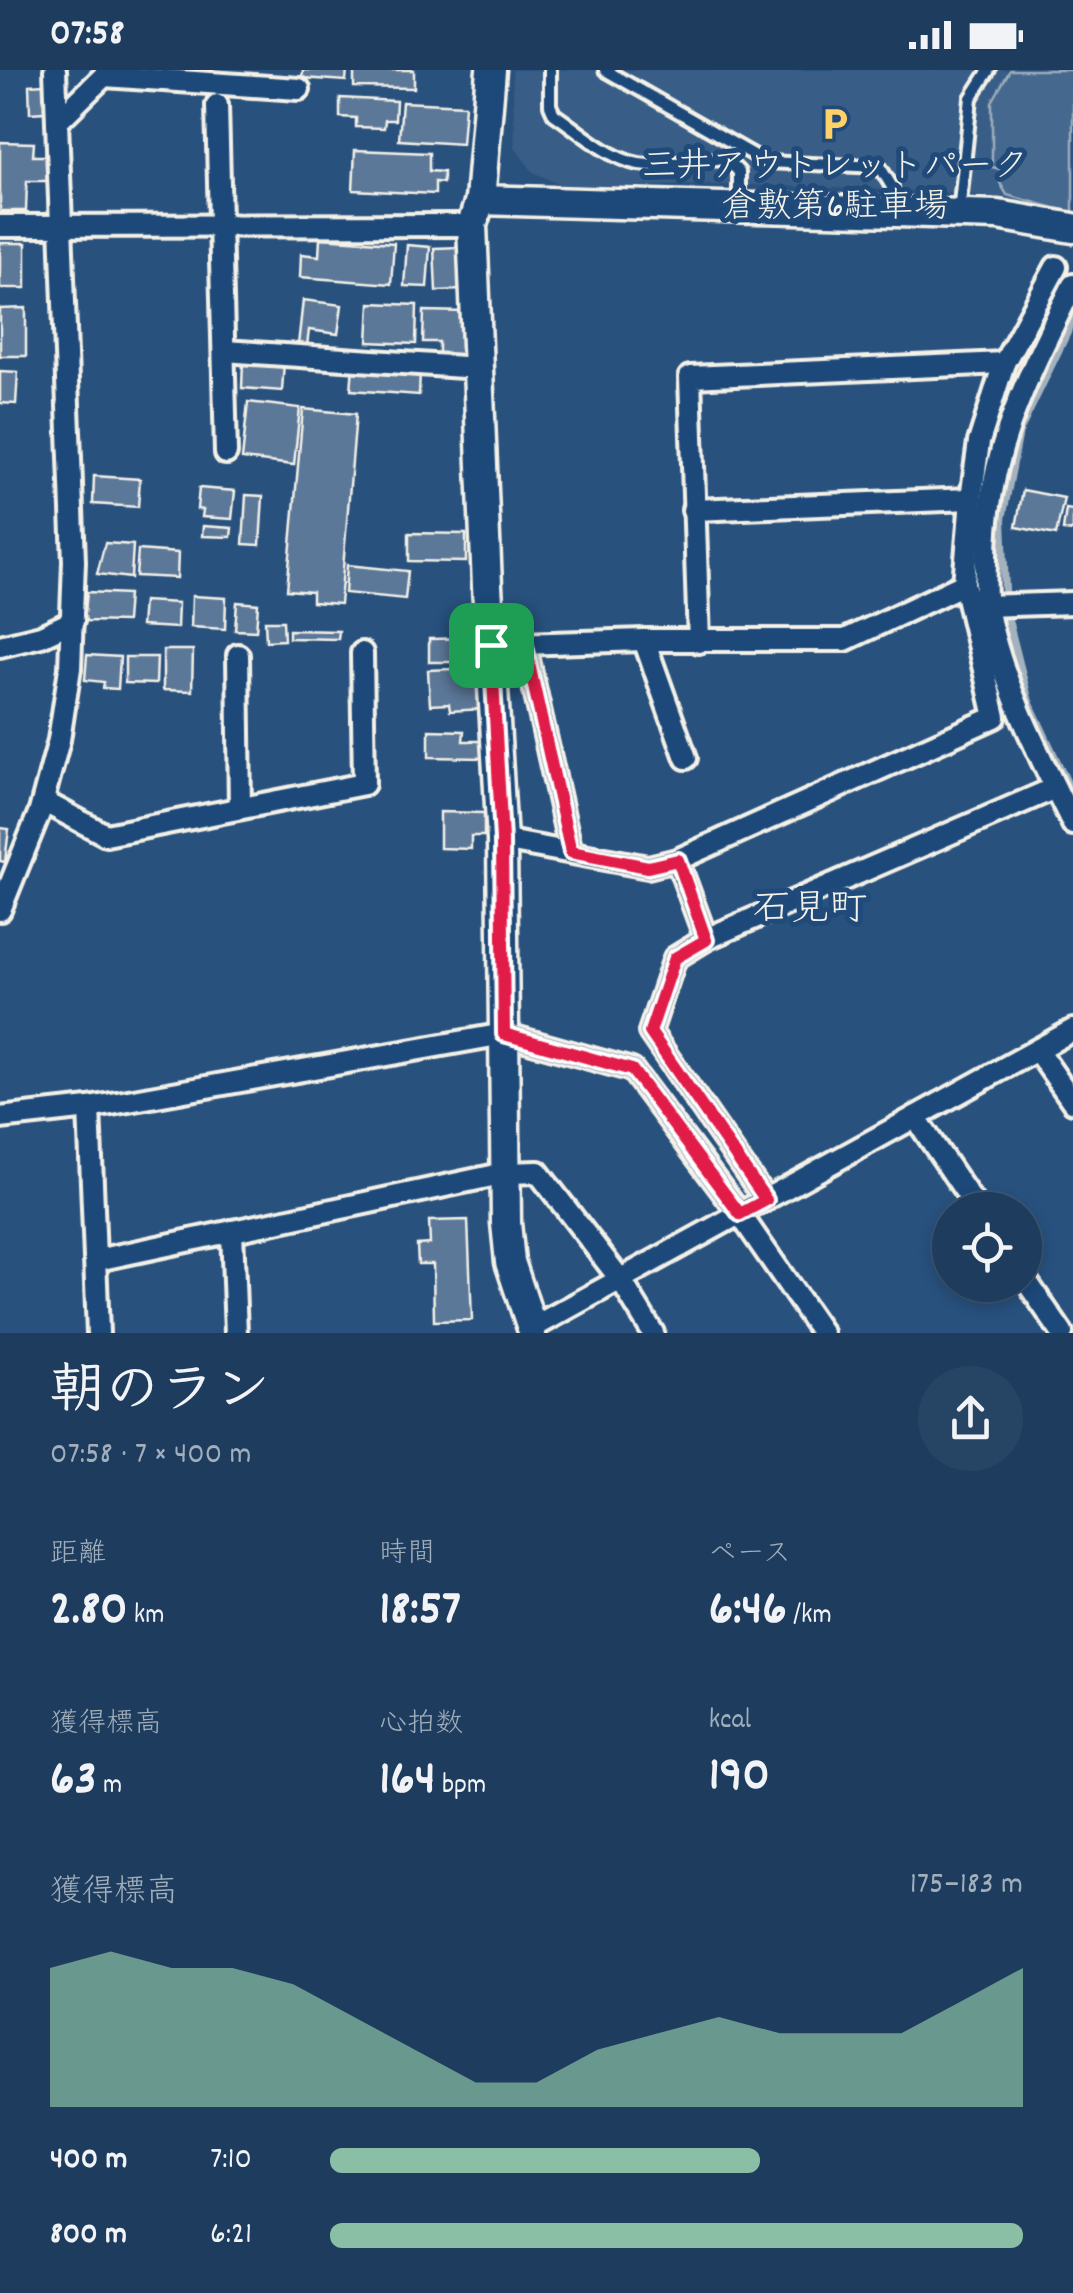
<!DOCTYPE html>
<html lang="ja">
<head>
<meta charset="utf-8">
<style>
  :root { --surface:#1e3d5e; --page:#264464; --text:#f1f3f6; --muted:#a1aebc; --line:#3c5673; --accent:#8abfa5 }
  body { margin:0; font-family:Dekko,"Klee One",sans-serif; background:var(--page); color:var(--text); height:100vh; display:flex; flex-direction:column; font-size:38px; white-space:nowrap }
  * { box-sizing:border-box; margin:0 }
  p { font-size:32px; color:var(--muted) }
  .icon { flex:none; width:55px; height:55px; fill:none; stroke:currentColor; stroke-width:2; stroke-linecap:round; stroke-linejoin:round }
  .map { position:relative; height:1263px; overflow:hidden }
  .sheet { display:flex; flex-direction:column; background:var(--surface); flex:1 }
  .sheet>* { flex:none }
  .buttons { position:absolute; left:932px; top:1122px; display:grid; gap:20px }
  .buttons a { display:grid; place-items:center; width:110px; height:110px; border-radius:50%; background:var(--surface); box-shadow:0 5px 15px #0003,0 0 0 2px var(--line); font-size:50px }
  .pin { position:absolute; display:grid; place-items:center; width:85px; height:85px; color:#fff; margin:-42px; border-radius:20px; box-shadow:0 5px 15px #0006 }
  .round { display:grid; place-items:center; flex:none; width:105px; height:105px; border-radius:52px; background:var(--page) }
  .overview { display:flex; align-items:center; justify-content:space-between; height:170px; padding:0 50px }
  h1 { font-size:55px; font-weight:700; line-height:75px }
  .stats { display:grid; grid-template-columns:repeat(3,1fr); gap:15px; height:170px; padding:10px 50px }
  .stats div { display:grid; align-content:center }
  .stats b { font-size:50px; font-weight:700 }
  .stats small { font-size:28px; font-weight:400 }
  .stats p { font-size:28px }
  .chart { height:280px; padding:20px 50px }
  .chart p { display:flex; justify-content:space-between }
  .chart svg { width:100%; height:180px; margin-top:10px; fill:var(--accent); opacity:.7 }
  ul { padding:0 50px; list-style:none; font-size:32px }
  li { display:grid; grid-template-columns:160px 120px 1fr; align-items:center; height:75px }
  li i { height:25px; border-radius:12px; background:var(--accent) }
  .status { display:flex; justify-content:space-between; align-items:center; height:70px; padding:0 50px; background:var(--surface); direction:ltr }
  .status svg { height:28px; fill:currentColor }
  .map>svg:first-child { display:block }
  .built { fill:#375d86 }
  .green { fill:#45688e; stroke:#9cacbb; stroke-width:2.5 }
  .lines { fill:none; stroke-linecap:round; stroke-linejoin:round }
  .stream { stroke:#a4b2be; stroke-width:8 }
  .building { fill:#5b7899; stroke:#f4f1e8; stroke-width:2.5 }
  .service-casing { stroke:#f4f1e8; stroke-width:18 }
  .minor-casing { stroke:#f4f1e8; stroke-width:28 }
  .tertiary-casing { stroke:#f4f1e8; stroke-width:35 }
  .service { stroke:#1f4a7a; stroke-width:10 }
  .minor { stroke:#1f4a7a; stroke-width:20 }
  .tertiary { stroke:#1f4a7a; stroke-width:28 }
  .route-casing { stroke:#fff; stroke-width:20 }
  .route { stroke:#e11d48; stroke-width:12 }
  .labels { text-anchor:middle; dominant-baseline:central; stroke-width:10; stroke-linejoin:round; paint-order:stroke }
  .poi-label { font-size:35px; fill:#f4f1e8; stroke:#1f4a7a }
  .neighbourhood-label { font-size:38px; fill:#f4f1e8; stroke:#1f4a7a }
</style>
</head>
<body>
<div class="status"><b>07:58</b><svg viewBox="0 0 49 12"><path d="M0 12V9h3v3zM5 12V6h3v6zM10 12V3h3v9zM15 12V0h3v12zM26 1h20v11H26zM47 4h2v5h-2z"/></svg></div>
<div class="map">
<svg width="1073" height="1263" viewBox="0 0 1073 1263">
  <rect width="100%" height="100%" fill="#28517e"/>
  <filter id="ink" filterUnits="userSpaceOnUse"><feTurbulence type="fractalNoise" baseFrequency=".01" numOctaves="2"/><feDisplacementMap in="SourceGraphic" scale="20" xChannelSelector="R" yChannelSelector="G"/><feConvolveMatrix kernelMatrix="1 2 1 2 8 2 1 2 1" color-interpolation-filters="sRGB"/></filter>
  <g filter="url(#ink)">
    <polygon class="built" points="512,0 1073,0 1073,146 1006,128 941,122 750,115 564,117 533,102 515,78"/>
    <polygon class="green" points="1010,0 1073,0 1073,143 1007,125 1000,113 1000,99 992,97 992,32"/>
    <g class="lines">
      <polyline class="stream" points="1073,250 1019,362 1002,449 1006,542 1029,632 1073,726"/>
    </g>
    <g class="building">
      <polygon points="303,0 347,0 346,11 302,8"/>
      <polygon points="354,0 414,0 414,18 354,17"/>
      <polygon points="44,14 45,42 30,43 29,15"/>
      <polygon points="340,28 396,31 395,50 385,50 384,58 356,57 356,48 340,47"/>
      <polygon points="402,32 465,35 462,74 399,70"/>
      <polygon points="0,72 34,73 33,86 49,86 48,111 27,111 26,141 0,141"/>
      <polygon points="355,80 429,83 429,101 443,102 443,113 435,112 435,124 353,120"/>
      <polygon points="320,168 394,173 391,214 300,207 301,184 319,186"/>
      <rect x="0" y="173" width="26" height="45"/>
      <polygon points="407,175 430,177 427,217 404,216"/>
      <polygon points="461,177 462,220 436,221 434,178"/>
      <polygon points="303,230 342,235 338,264 309,260 307,276 298,275"/>
      <polygon points="370,233 417,235 416,274 368,272"/>
      <polygon points="26,238 26,286 0,286 0,239"/>
      <polygon points="424,241 467,242 465,289 439,289 439,272 423,272"/>
      <polygon points="243,290 284,292 282,321 242,318"/>
      <polygon points="353,296 420,301 419,325 351,320"/>
      <polygon points="0,301 18,302 16,334 0,333"/>
      <polygon points="248,332 300,338 294,395 242,389"/>
      <polygon points="303,339 356,344 340,534 312,532 312,522 287,520"/>
      <polygon points="94,406 140,409 138,437 93,434"/>
      <polygon points="199,418 235,421 232,449 202,447 203,440 197,439"/>
      <polygon points="1023,420 1064,428 1056,465 1016,457"/>
      <polygon points="246,425 263,426 260,475 243,474"/>
      <polygon points="1066,439 1073,440 1073,461 1063,460"/>
      <polygon points="203,456 232,458 231,467 202,466"/>
      <polygon points="409,463 466,464 466,492 409,491"/>
      <polygon points="105,473 133,475 131,508 97,504"/>
      <polygon points="138,480 178,483 177,508 136,506"/>
      <polygon points="347,495 408,501 405,529 345,523"/>
      <polygon points="87,522 128,524 126,552 84,551"/>
      <polygon points="192,526 226,528 225,559 191,557"/>
      <polygon points="143,531 178,533 177,558 141,556"/>
      <polygon points="237,532 258,534 256,561 235,560"/>
      <polygon points="265,551 283,551 284,570 266,571"/>
      <polygon points="289,560 339,561 338,569 289,568"/>
      <polygon points="477,568 477,592 429,592 429,569"/>
      <polygon points="163,580 193,580 192,621 163,620"/>
      <polygon points="87,585 120,587 118,619 103,618 104,612 85,610"/>
      <polygon points="125,587 157,587 156,614 125,613"/>
      <polygon points="480,598 482,639 450,641 449,634 430,635 428,600"/>
      <polygon points="429,660 464,661 463,671 482,671 482,688 429,687"/>
      <polygon points="440,742 484,743 484,766 471,766 471,779 440,778"/>
      <polygon points="0,758 9,759 5,792 0,791"/>
      <polygon points="468,1150 472,1250 434,1251 433,1194 418,1194 417,1175 430,1174 429,1151"/>
    </g>
    <g class="lines">
      <g class="service-casing">
        <g id="service">
          <path d="M550,0V35L554,44C581,62 616,96 650,95C676,95 701,87 727,90L739,102V136"/>
          <polyline points="605,0 766,92 880,97 892,117 891,138"/>
          <polyline points="959,143 971,28 989,0"/>
        </g>
      </g>
      <g class="minor-casing">
        <g id="minor">
          <polyline points="104,6 299,19"/>
          <polyline points="217,35 226,383"/>
          <polyline points="57,52 110,0"/>
          <polyline points="0,156 472,155"/>
          <path d="M1073,215C1028,306 986,384 986,488C986,506 984,525 988,542C1003,616 1040,687 1073,754"/>
          <polyline points="224,281 478,298"/>
          <polyline points="693,440 971,429"/>
          <polyline points="978,528 986,536 1073,533"/>
          <polyline points="644,570 686,688"/>
          <polyline points="699,572 690,307 1004,293"/>
          <polyline points="491,575 644,570 845,570 964,514"/>
          <polyline points="0,576 41,566 73,551"/>
          <polyline points="525,576 571,782"/>
          <polyline points="238,585 240,738"/>
          <polyline points="43,731 106,765 364,714 362,583"/>
          <polyline points="502,770 648,797 677,790 995,647 964,514 971,429 979,372 1004,293 1056,197"/>
          <polyline points="677,790 706,869 675,888 650,962 766,1130"/>
          <polyline points="0,840 40,741 59,670 70,598 74,491 55,0"/>
          <polyline points="706,869 1055,718"/>
          <polyline points="1037,980 1073,1032"/>
          <polyline points="89,1038 504,964 632,1000 740,1144 822,1263"/>
          <polyline points="915,1047 978,1140"/>
          <polyline points="0,1048 89,1038 98,1263"/>
          <polyline points="232,1161 236,1263"/>
          <polyline points="97,1190 506,1103 538,1102 620,1209 653,1263"/>
          <polyline points="1025,1209 1062,1263"/>
          <polyline points="535,1263 532,1258 1073,960"/>
        </g>
      </g>
      <g class="tertiary-casing">
        <g id="tertiary">
          <polyline points="491,0 480,130 998,145 1073,158"/>
          <polyline points="480,130 472,155 487,516 502,770 506,1153 510,1192 532,1258"/>
        </g>
      </g>
      <use href="#service" class="service"/>
      <use href="#minor" class="minor"/>
      <use href="#tertiary" class="tertiary"/>
    </g>
  </g>
  <g class="lines" filter="url(#ink)">
    <g class="route-casing">
      <polygon id="route" points="491,575 525,576 571,782 648,797 678,790 706,870 675,888 650,962 766,1130 740,1144 632,1000 504,964 502,770"/>
    </g>
    <use href="#route" class="route"/>
  </g>
  <defs>
    <g id="parking-bare" transform="scale(2.7)"><path d="M-3.5-5.5H1a3.5 3.5 0 0 1 0 7H-1V5.5H-3.5ZM-1-3.4V-.6H.8a1.4 1.4 0 0 0 0-2.8Z" fill="#ffd166" stroke="#1f4a7a" stroke-width="2.5" paint-order="stroke"/></g>
  </defs>
  <g fill-rule="evenodd">
    <use href="#parking-bare" x="835" y="54"/>
  </g>
  <g class="labels">
    <g class="poi-label">
      <text x="835" y="99">三井アウトレットパーク<tspan x="835" dy="40">倉敷第6駐車場</tspan></text>
    </g>
    <g class="neighbourhood-label">
      <text x="810" y="841">石見町</text>
    </g>
  </g>
</svg>
<div class="buttons">
<a><svg class="icon" aria-label="locate" viewBox="0 0 24 24"><circle cx="12" cy="12" r="6"/><path d="M12 2v4M12 18v4M2 12h4M18 12h4"/></svg></a>
</div>
<div class="pin" style="left:491px;top:575px;background:#1e9e55"><svg class="icon" aria-label="arrive" viewBox="0 0 24 24"><path d="M6 21V4h12l-3 4 3 4H6"/></svg></div>
</div>
<section class="sheet">
<div class="overview"><div><h1>朝のラン</h1><p>07:58 · 7 × 400 m</p></div><a class="round"><svg class="icon" aria-label="share" viewBox="0 0 24 24"><path d="M12 15V3M7 8l5-5 5 5M5 13v7h14v-7"/></svg></a></div>
<div class="stats">
<div><p>距離</p><b>2.80<small> km</small></b></div>
<div><p>時間</p><b>18:57</b></div>
<div><p>ペース</p><b>6:46<small> /km</small></b></div>
</div>
<div class="stats">
<div><p>獲得標高</p><b>63<small> m</small></b></div>
<div><p>心拍数</p><b>164<small> bpm</small></b></div>
<div><p>kcal</p><b>190</b></div>
</div>
<div class="chart"><p><span>獲得標高</span>175–183 m</p>
<svg viewBox="0 0 160 44" preserveAspectRatio="none"><path d="M0 44V10L10 6L20 10L30 10L40 14L50 22L60 30L70 38L80 38L90 30L100 26L110 22L120 26L130 26L140 26L150 18L160 10V44z"/></svg>
</div>
<ul>
<li><b>400 m</b>7:10<i style="width:62%"></i></li>
<li><b>800 m</b>6:21<i style="width:100%"></i></li>
</ul>
</section>
</body>
</html>
